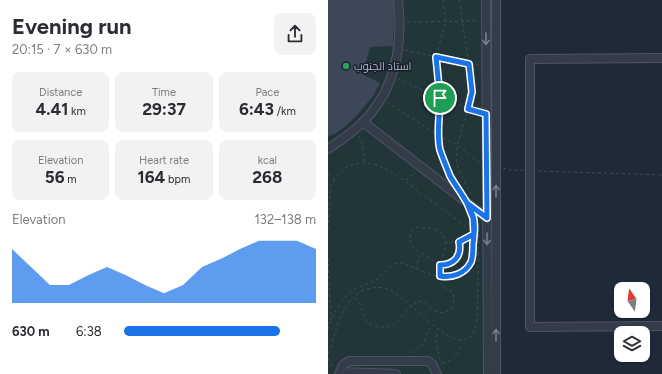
<!DOCTYPE html>
<html lang="en">
<head>
<meta charset="utf-8">
<style>
  :root { --surface:#fff; --page:#f2f2f3; --text:#2b2b33; --muted:#7c7c81; --accent:#1a73e8 }
  body { margin:0; font-family:Figtree,Cairo,sans-serif; background:var(--page); color:var(--text); height:100vh; display:flex; flex-direction:column; font-size:15px; white-space:nowrap }
  * { box-sizing:border-box; margin:0 }
  p { font-size:13px; color:var(--muted) }
  .icon { flex:none; width:22px; height:22px; fill:none; stroke:currentColor; stroke-width:2; stroke-linecap:round; stroke-linejoin:round }
  .map { position:relative; flex:1; overflow:hidden }
  .drawer { display:flex; flex-direction:column; background:var(--surface); width:328px }
  .drawer>* { flex:none }
  .needle { width:26px; rotate:346deg }
  .controls { position:absolute; left:286px; top:282px; display:grid; gap:8px }
  .controls a { display:grid; place-items:center; width:36px; height:36px; border-radius:8px; background:var(--surface); box-shadow:0 1px 3px #0004; font-size:20px }
  .pin { position:absolute; display:grid; place-items:center; width:34px; height:34px; color:#fff; margin:-17px; border:2px solid #fff; border-radius:50%; box-shadow:0 1px 4px #0007 }
  .round { display:grid; place-items:center; flex:none; width:42px; height:42px; border-radius:8px; background:var(--page) }
  .headline { display:flex; align-items:center; justify-content:space-between; height:68px; padding:0 12px }
  h1 { font-size:22px; font-weight:700; line-height:30px }
  .figures { display:grid; grid-template-columns:repeat(3,1fr); gap:6px; height:68px; padding:4px 12px }
  .figures div { display:grid; align-content:center; border-radius:8px; background:var(--page); text-align:center }
  .figures b { font-size:17px; font-weight:700 }
  .figures small { font-size:11px; font-weight:400 }
  .figures p { font-size:11px }
  .chart { height:112px; padding:8px 12px }
  .chart p { display:flex; justify-content:space-between }
  .chart svg { width:100%; height:72px; margin-top:4px; fill:var(--accent); opacity:.7 }
  ul { padding:0 12px; list-style:none; font-size:13px }
  li { display:grid; grid-template-columns:64px 48px 1fr; align-items:center; height:30px }
  li i { height:10px; border-radius:5px; background:var(--accent) }
  main { display:flex; flex:1; min-height:0 }
  .map>svg:first-child { display:block }
  .green { fill:#223539 }
  .building { fill:#3c4758 }
  .lines { fill:none; stroke-linecap:round; stroke-linejoin:round }
  .minor-casing { stroke:#4e5663; stroke-width:10 }
  .path { stroke:#3d5154; stroke-width:1; stroke-dasharray:3 3; stroke-linecap:butt }
  .minor { stroke:#343b49; stroke-width:8 }
  .oneway { stroke:#777f8d }
  .route-casing { stroke:#fff; stroke-width:8 }
  .route { stroke:#1a73e8; stroke-width:5 }
  .leisure-dot { fill:#2e9e5b; stroke:#19202d; stroke-width:1.5 }
  .labels { text-anchor:middle; dominant-baseline:central; stroke-width:3; stroke-linejoin:round; paint-order:stroke }
  .poi-label { font-size:11px; fill:#aeb6c5; stroke:#19202d; text-anchor:start }
</style>
</head>
<body>
<main>
<section class="drawer">
<div class="headline"><div><h1>Evening run</h1><p>20:15 · 7 × 630 m</p></div><a class="round"><svg class="icon" aria-label="share" viewBox="0 0 24 24"><path d="M12 15V3M7 8l5-5 5 5M5 13v7h14v-7"/></svg></a></div>
<div class="figures">
<div><p>Distance</p><b>4.41<small> km</small></b></div>
<div><p>Time</p><b>29:37</b></div>
<div><p>Pace</p><b>6:43<small> /km</small></b></div>
</div>
<div class="figures">
<div><p>Elevation</p><b>56<small> m</small></b></div>
<div><p>Heart rate</p><b>164<small> bpm</small></b></div>
<div><p>kcal</p><b>268</b></div>
</div>
<div class="chart"><p><span>Elevation</span>132–138 m</p>
<svg viewBox="0 0 160 44" preserveAspectRatio="none"><path d="M0 44V11L10 22L20 33L30 33L40 27L50 22L60 27L70 33L80 38L90 33L100 22L110 17L120 11L130 6L140 6L150 6L160 11V44z"/></svg>
</div>
<ul>
<li><b>630 m</b>6:38<i style="width:81%"></i></li>
</ul>
</section>
<div class="map">
<svg width="334" height="374" viewBox="0 0 334 374">
  <rect width="100%" height="100%" fill="#202938"/>
  <polygon class="green" points="0,0 157,0 156,374 0,374"/>
  <polygon class="building" points="0,0 65,0 66,17 65,46 42,47 39,59 32,73 52,83 45,96 31,113 18,126 7,134 0,136"/>
  <g class="lines">
    <g class="minor-casing">
      <g id="minor">
        <polyline points="158,0 160,374"/>
        <polyline points="168,0 168,374"/>
        <polyline points="334,58 202,59 202,327 334,326"/>
        <polyline points="35,122 159,218"/>
        <path d="M0,149C12,141 24,133 34,123C68,90 75,45 70,0"/>
        <polyline points="12,372 68,374"/>
        <polyline points="11,374 15,365 21,361 100,361 104,364 109,374"/>
      </g>
    </g>
    <g class="path">
      <polyline points="115,0 118,22 108,57 112,103 110,135 112,150 123,176 128,185"/>
      <polyline points="131,0 141,64 144,92 138,117 129,145 128,160 131,171 145,198"/>
      <polyline points="79,22 150,21"/>
      <polyline points="77,50 108,57 152,65"/>
      <polyline points="70,79 112,98 152,112"/>
      <polyline points="59,102 110,135 129,145 152,163"/>
      <polyline points="31,136 34,143 37,162"/>
      <polyline points="175,168 180,170 195,170"/>
      <polyline points="210,171 334,175"/>
      <polyline points="0,174 6,178"/>
      <polyline points="78,180 88,172"/>
      <polyline points="0,229 3,187 7,178 19,167 28,164 37,163 48,165 59,170 77,181 146,233 131,242 118,242"/>
      <polyline points="0,258 3,320"/>
      <polyline points="88,269 91,257 94,253"/>
      <path d="M27,298C39,306 29,326 54,327C76,328 75,303 95,301C99,304 102,308 105,310C118,318 129,307 125,293C122,290 115,288 113,284C103,267 131,240 108,230C102,227 95,229 89,227C82,230 80,240 84,246C87,251 93,252 97,255C106,262 117,270 127,259C132,254 132,249 131,242"/>
      <path d="M0,329C5,314 14,296 29,288C35,284 43,284 49,279C57,274 59,265 70,263C76,262 81,266 87,268C100,275 117,280 131,274C140,270 143,262 144,252C146,240 148,227 144,216"/>
      <polyline points="109,334 108,342 113,364"/>
      <path d="M0,353C4,348 4,342 6,336C10,322 16,304 29,294C38,287 54,285 64,291C84,301 141,374 149,321L151,221"/>
      <polyline points="85,353 85,351 94,346 102,328"/>
      <polyline points="0,358 5,368"/>
      <path d="M114,363C125,361 129,356 133,347"/>
    </g>
    <use href="#minor" class="minor"/>
  </g>
  <defs><path id="oneway-shaft" d="M-6 0H5M1.5-3L5.5 0L1.5 3" fill="none" stroke-width="1.6" stroke-linecap="round" stroke-linejoin="round"/></defs>
  <g class="oneway">
    <use href="#oneway-shaft" transform="translate(158 39) rotate(90)"/>
    <use href="#oneway-shaft" transform="translate(168 191) rotate(-90)"/>
    <use href="#oneway-shaft" transform="translate(159 239) rotate(90)"/>
    <use href="#oneway-shaft" transform="translate(168 335) rotate(-90)"/>
  </g>
  <g class="lines">
    <g class="route-casing">
      <path id="route" d="M112,98C112,116 108,133 112,150C115,159 119,168 122,176C130,190 140,201 145,216C148,225 146,235 145,244C145,249 145,257 143,262C137,274 124,278 112,276V265C126,265 134,256 131,242L146,234L145,218L139,203L159,218L158,114L140,109L144,92L141,64L108,57L112,98"/>
    </g>
    <use href="#route" class="route"/>
  </g>
  <circle class="leisure-dot" cx="18" cy="66" r="4"/>
  <g class="labels">
    <g class="poi-label">
      <text x="26" y="66">استاد الجنوب</text>
    </g>
  </g>
</svg>
<div class="controls">
<a><svg class="needle" viewBox="-14 -14 28 28"><path d="M0-13l5 13h-10z" fill="#e53935"/><path d="M0 13l5-13h-10z" fill="#7c7c81"/></svg></a>
<a><svg class="icon" aria-label="layers" viewBox="0 0 24 24"><path d="M12 4l9 5-9 5-9-5zM3 14l9 5 9-5"/></svg></a>
</div>
<div class="pin" style="left:112px;top:98px;background:#1e9e55"><svg class="icon" aria-label="arrive" viewBox="0 0 24 24"><path d="M6 21V4h12l-3 4 3 4H6"/></svg></div>
</div>
</main>
</body>
</html>
